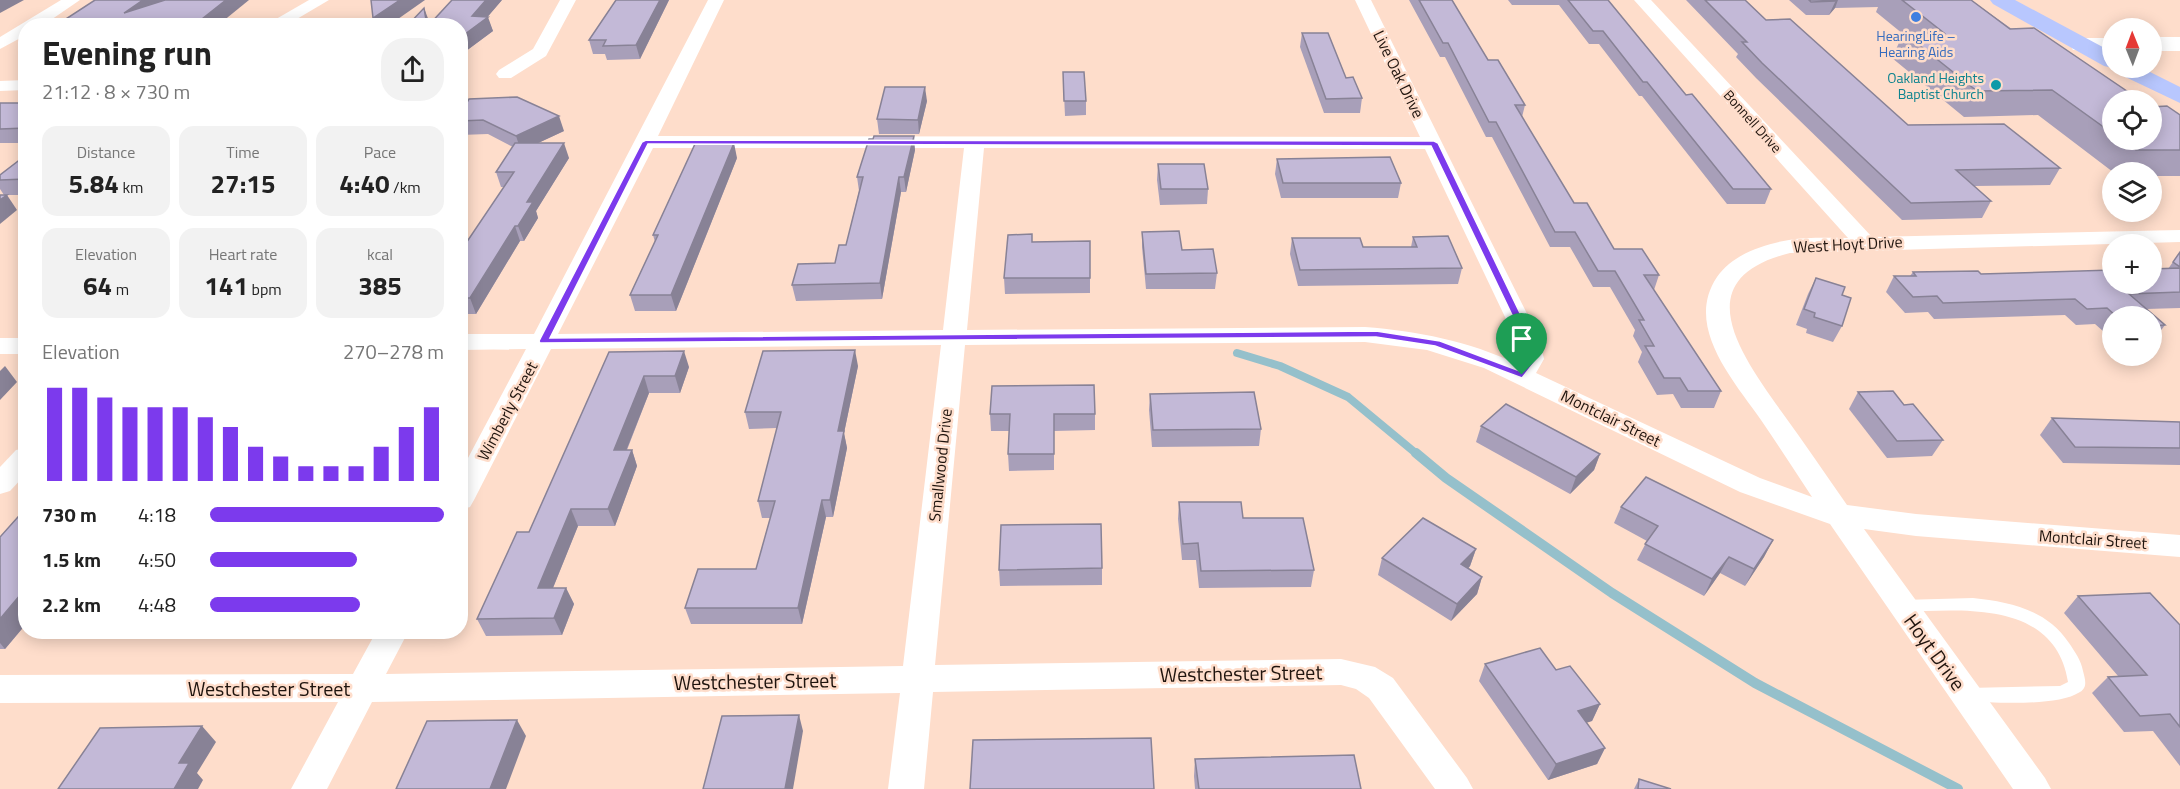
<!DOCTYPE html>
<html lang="en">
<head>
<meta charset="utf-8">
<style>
  :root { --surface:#fff; --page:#f2f2f2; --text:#222; --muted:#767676; --accent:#7c3aed }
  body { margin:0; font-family:"Titillium Web",sans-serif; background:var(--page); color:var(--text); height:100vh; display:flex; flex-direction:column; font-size:22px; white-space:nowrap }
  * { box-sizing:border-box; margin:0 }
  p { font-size:20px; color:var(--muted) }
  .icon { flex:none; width:33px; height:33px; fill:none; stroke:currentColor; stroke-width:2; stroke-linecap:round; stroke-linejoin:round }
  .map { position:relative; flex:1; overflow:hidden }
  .details { position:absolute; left:18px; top:18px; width:450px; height:621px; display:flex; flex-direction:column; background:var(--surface); border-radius:24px; box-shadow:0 3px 15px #0003 }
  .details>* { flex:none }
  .needle { width:39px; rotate:359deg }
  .fabs { position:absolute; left:2102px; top:18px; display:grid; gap:12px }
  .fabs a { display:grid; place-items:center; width:60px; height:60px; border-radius:50%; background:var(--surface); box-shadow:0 3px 15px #0003; font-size:30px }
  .pin { position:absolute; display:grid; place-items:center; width:51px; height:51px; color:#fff; margin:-62px -26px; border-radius:50% 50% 50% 0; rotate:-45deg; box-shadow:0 0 6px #0007 }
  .pin .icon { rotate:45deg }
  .round { display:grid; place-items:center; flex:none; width:63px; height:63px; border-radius:24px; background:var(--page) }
  .headline { display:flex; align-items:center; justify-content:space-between; height:102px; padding:0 24px }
  h1 { font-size:33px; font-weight:700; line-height:45px }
  .figures { display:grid; grid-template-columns:repeat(3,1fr); gap:9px; height:102px; padding:6px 24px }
  .figures div { display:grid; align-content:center; border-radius:15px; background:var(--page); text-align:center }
  .figures b { font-size:26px; font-weight:700 }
  .figures small { font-size:16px; font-weight:400 }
  .figures p { font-size:16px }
  .chart { height:168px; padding:12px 24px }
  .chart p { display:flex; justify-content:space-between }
  .chart svg { width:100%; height:108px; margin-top:6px; stroke:var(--accent); stroke-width:6 }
  ul { padding:0 24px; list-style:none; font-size:20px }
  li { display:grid; grid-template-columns:96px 72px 1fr; align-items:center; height:45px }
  li i { height:15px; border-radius:8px; background:var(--accent) }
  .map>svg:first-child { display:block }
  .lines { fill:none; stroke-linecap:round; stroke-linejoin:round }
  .stream-far1 { stroke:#95c0cb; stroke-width:8 }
  .stream { stroke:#95c0cb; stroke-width:10 }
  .service { fill:#fff; fill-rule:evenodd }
  .minor { fill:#fff; fill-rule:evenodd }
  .tertiary { fill:#fff; fill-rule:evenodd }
  .primary { fill:#b8c7fe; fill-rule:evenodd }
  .wall { fill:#a89fb9 }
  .shaded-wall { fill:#888296 }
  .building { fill:#c3b9d7; stroke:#888296; stroke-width:1.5 }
  .route { fill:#7c3aed; stroke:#fff; stroke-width:1.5; fill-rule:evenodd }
  .shop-dot { fill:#3f7fe0; stroke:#feddcb; stroke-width:2 }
  .culture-dot { fill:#0f9aa8; stroke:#feddcb; stroke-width:2 }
  .labels { text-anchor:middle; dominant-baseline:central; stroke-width:5; stroke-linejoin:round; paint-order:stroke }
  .far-shop-label { font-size:14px; fill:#366cbe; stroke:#feddcb }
  .far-culture-label { font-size:14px; fill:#0d838f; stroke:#feddcb; text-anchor:end }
  .far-street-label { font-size:14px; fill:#1f140e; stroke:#feddcb }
  .street-label { font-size:16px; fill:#1f140e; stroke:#feddcb }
  .near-street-label { font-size:20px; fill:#1f140e; stroke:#feddcb }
</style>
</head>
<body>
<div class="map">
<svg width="2180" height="789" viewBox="0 0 2180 789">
  <rect width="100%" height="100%" fill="#feddcb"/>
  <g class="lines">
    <polyline class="stream-far1" points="1237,353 1280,366 1348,397 1418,455"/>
    <polyline class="stream" points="1416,453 1446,478 1612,593 1755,683 1958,789"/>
    <path class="service" d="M1973,598C2011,602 2047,610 2069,643C2075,652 2081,660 2083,671C2085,679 2088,687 2080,692C2057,707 1997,702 1968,702L1962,700L1959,695L1962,690L1968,688L2060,686L2068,682C2055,600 1963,610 1902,612L1896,611L1894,606L1896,601L1902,600Z"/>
    <g class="minor">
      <polygon points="61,0 80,0 42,26 26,26 26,35 0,49 0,37"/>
      <polygon points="309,0 329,0 285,26 264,26"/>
      <polygon points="560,0 576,0 546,56 511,78 499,78 496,74 499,70 533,49"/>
      <path d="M708,0H724L658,136L1420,137L1355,0H1371L1539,338L1544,359L1536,373L1760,478L1812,497C1795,471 1778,445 1761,420C1733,380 1684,326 1717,277C1732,255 1763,244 1789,240C1808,237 1829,238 1848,238L1634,0H1651L1872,237L2180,230V242L1790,253C1685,279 1741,354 1781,411C1804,442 1825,474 1847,505L1916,514L2180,535V557L1916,536L1864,529L2045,778L2051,789H2013L1830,524L1740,492L1484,368L1427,350L1365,342L965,345L935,665L1341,659L1375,667L1393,678L1467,778L1473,789H1435L1369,698L1356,689L1341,685L933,692L924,789H888L900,693L372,702L327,789H291L338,702L0,703V675L353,674L376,632H408L386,674L903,666L941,345L551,349L474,500L470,507L460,510V473L526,349L460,350V334H534ZM653,148H964L943,330L558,334ZM984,148L1425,149L1515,338L1520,359L1517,364C1469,341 1417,331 1365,327L967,330Z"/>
      <polygon points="26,80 26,90 0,91 0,81"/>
      <rect x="0" y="338" width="26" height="16"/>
      <polygon points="26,448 26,474 10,491 0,494 0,467 16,450"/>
    </g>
    <g class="tertiary">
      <rect x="2151" y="37" width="29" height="14"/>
      <polygon points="2081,38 2112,38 2112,52 2073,50 2070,45 2073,40"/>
    </g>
    <g class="primary">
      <polygon points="1990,0 2015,0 2112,52 2113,68 2104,66 1993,4"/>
      <polygon points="2114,68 2142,68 2180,87 2180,103 2117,73"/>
    </g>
  </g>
  <g class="wall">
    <polygon points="502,0 487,17 493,31 466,51 460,50 460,26 407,26 429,21 429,23"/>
    <polygon points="616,0 669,0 640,59 607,60 605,54 593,54 589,40"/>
    <polygon points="1409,0 1452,0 1488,60 1525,105 1522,117 1574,203 1614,249 1659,275 1654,290 1721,391 1714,408 1681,408 1673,394 1657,395 1638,362 1642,352 1633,336 1635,330 1610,287 1593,287 1570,247 1550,247 1492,137 1486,137 1445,57 1440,57"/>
    <polygon points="1508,0 1608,0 1686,95 1771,189 1765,204 1727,204 1642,96 1639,96 1599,44 1589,44 1559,5 1512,5"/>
    <polygon points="1686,0 1745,0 1766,20 1908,125 2060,168 2050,185 1974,186 1991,201 1982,218 1902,220 1756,78 1736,57 1738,54"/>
    <polygon points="1789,0 1971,0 2112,100 2112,140 2151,140 2180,115 2180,176 2151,176 2151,172 2113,172 2038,115 1964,117 1892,58 1903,34 1876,12 1878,7 1835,8 1829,15 1806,15"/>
    <polygon points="1302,33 1346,78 1362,98 1360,113 1324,113 1300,47"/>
    <polygon points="1063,72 1086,101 1086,115 1065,116"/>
    <polygon points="927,101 919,134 879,134 877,119"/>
    <polygon points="460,102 564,131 538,143 569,158 536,211 538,218 524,241 520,241 476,314 460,314 460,252 504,187 501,187 496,172 513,147 488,134 460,135"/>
    <rect x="0" y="103" width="26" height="40"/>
    <polygon points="873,139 915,150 906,192 901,192 882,299 796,301 792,285 835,263 846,245 859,191 857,177"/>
    <polygon points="26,155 26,195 4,195 0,189 0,175"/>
    <polygon points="737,158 676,311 635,311 630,295 655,242 653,235"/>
    <polygon points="1277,159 1401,183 1398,198 1281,198 1275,174"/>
    <polygon points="1158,164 1208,189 1207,204 1160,205 1157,180"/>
    <polygon points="1142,232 1182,250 1217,273 1215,289 1146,289 1142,247"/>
    <polygon points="1032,234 1032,242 1090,241 1090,293 1005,294 1004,278"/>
    <polygon points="1413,237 1462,268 1458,284 1298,286 1290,254 1292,238 1363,247 1411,247"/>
    <polygon points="2180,252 2180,308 2146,309 2165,325 2153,341 2151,342 2151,316 2112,316 2112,339 2095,324 2076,325 2065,315 1934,319 1928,312 1905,313 1886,292 1894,276 1910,276 1913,272 1981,274 2168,269"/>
    <polygon points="1816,278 1842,295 1842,326 1833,342 1806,333 1807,329 1796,325 1808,294"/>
    <polygon points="26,296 26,308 20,301"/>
    <polygon points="609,352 689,367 680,393 649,393 627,450 632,450 637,466 615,526 578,526 553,588 566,588 574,604 562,635 486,636 477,619 529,532"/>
    <polygon points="858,366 844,433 847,448 833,517 826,517 802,624 691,624 685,608 756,569 770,518 762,518 758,501 777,428 749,429 745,412"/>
    <polygon points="1858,392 1904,405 1943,440 1932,456 1887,458 1849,409"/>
    <polygon points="1150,394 1261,429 1259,446 1152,447 1149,410"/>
    <polygon points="990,414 1095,414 1095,430 1054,431 1054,470 1009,471 1008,454 1009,431 991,431"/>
    <polygon points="2052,418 2180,422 2180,465 2063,463 2040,435"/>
    <polygon points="1481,426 1600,454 1594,470 1570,494 1476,442"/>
    <polygon points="1179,502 1243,518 1314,570 1311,587 1199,588 1196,560 1182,560 1178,519"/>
    <polygon points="1621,507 1773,540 1764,557 1745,586 1720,573 1704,596 1637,560 1647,541 1614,523"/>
    <polygon points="26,508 26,624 5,649 0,649 0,537"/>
    <polygon points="1476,549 1470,566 1468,569 1482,577 1477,594 1451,621 1378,575 1382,558"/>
    <polygon points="1102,568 1102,585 1000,586 999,570"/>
    <polygon points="2078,596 2180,625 2180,766 2153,731 2124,732 2092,693 2108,677 2118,676 2064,613"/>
    <polygon points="1485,664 1556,670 1600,704 1592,721 1586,722 1605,748 1597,764 1548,780 1479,681"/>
    <polygon points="1195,759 1361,789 1195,789 1194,776"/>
    <polygon points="1639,779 1671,789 1634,789"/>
  </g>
  <g class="shaded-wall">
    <polygon points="0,0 24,0 0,13"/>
    <polygon points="143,0 169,0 124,13"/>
    <polygon points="226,0 249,0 217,26 193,26"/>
    <polygon points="400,0 425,0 388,26 376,26 373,18"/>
    <polygon points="486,0 502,0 485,20 488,17 493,31 466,51 461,37 472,16"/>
    <polygon points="660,0 669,0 640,59 636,45"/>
    <polygon points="1836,0 1838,0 1835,8 1829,15"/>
    <polygon points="424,8 429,21 430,26 427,26"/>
    <polygon points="925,87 927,101 919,134 918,120"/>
    <polygon points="559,116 564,131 521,151 516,136"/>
    <polygon points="914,136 915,150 906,192 904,177"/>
    <polygon points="564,143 569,158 536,211 538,218 524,241 518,226 527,202"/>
    <polygon points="734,143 737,158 676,311 671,295"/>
    <polygon points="899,177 901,192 882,299 880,283"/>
    <polygon points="7,195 17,210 0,224 0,200"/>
    <polygon points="515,226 520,241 476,314 470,298"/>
    <polygon points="855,350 858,366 844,433 847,448 833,517 830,500 838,431"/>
    <polygon points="684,351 689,367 680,393 675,376"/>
    <polygon points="5,366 17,382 0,400 0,371"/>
    <polygon points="644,376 649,393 620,466 614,450"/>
    <polygon points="632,450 637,466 615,526 608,509"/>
    <polygon points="1600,454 1594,470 1570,494 1576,477"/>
    <polygon points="822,500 826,517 802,624 798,608"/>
    <polygon points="571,509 578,526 546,605 538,588"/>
    <polygon points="1773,540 1764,557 1745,586 1754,569"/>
    <polygon points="1476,549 1470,566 1456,581 1461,564"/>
    <polygon points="1729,557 1720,573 1704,596 1712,579"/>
    <polygon points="1482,577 1477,594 1451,621 1457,604"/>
    <polygon points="26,588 26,624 5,649 0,643 0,619"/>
    <polygon points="566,588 574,604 562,635 554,618"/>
    <polygon points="1600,704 1592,721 1571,728 1578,711"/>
    <polygon points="799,715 803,731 793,789 785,789"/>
    <polygon points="517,720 526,736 506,789 490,789"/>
    <polygon points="202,726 216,742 197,773 203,780 198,789 174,789 179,763"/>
    <polygon points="1605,748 1597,764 1548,780 1556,764"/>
  </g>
  <g class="building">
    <polygon points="95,0 143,0 124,13 165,0 226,0 193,26 55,26"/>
    <polygon points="371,0 400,0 373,18"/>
    <polygon points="452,0 486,0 472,16 488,17 461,37 460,26 428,26"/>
    <polygon points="616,0 660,0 636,45 603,46 606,40 589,40"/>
    <polygon points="1419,0 1452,0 1488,60 1498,60 1525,105 1515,105 1574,203 1587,203 1614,249 1642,249 1659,275 1644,275 1721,391 1688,391 1680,378 1664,378 1645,346 1654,346 1639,320 1644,320 1615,271 1598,271 1575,232 1555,232 1496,122 1489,122 1448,43 1443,43"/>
    <polygon points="1568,0 1608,0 1686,95 1692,94 1771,189 1733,189 1647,82 1643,82 1603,31 1593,31"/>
    <polygon points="1705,0 1745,0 1766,20 1790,19 1908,125 2004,124 2060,168 1956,170 1991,201 1911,203 1762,63 1742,42 1747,42"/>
    <polygon points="1809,0 1836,0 1835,1 1811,2"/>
    <polygon points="1902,0 1971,0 2010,29 2034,28 2140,100 2112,100 2112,133 2052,90 1977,91 1904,33 1944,33"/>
    <polygon points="424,8 427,26 407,26"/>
    <polygon points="1302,33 1328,33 1346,78 1353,77 1362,98 1326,99"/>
    <polygon points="1063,72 1084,72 1086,101 1064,101"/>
    <polygon points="885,87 925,87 918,120 877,119"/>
    <polygon points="517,97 559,116 516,136 483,120 460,121 460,102 466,104 469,99"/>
    <polygon points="0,103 26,103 26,128 0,129"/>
    <polygon points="2167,106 2180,115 2180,150 2136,150 2121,140 2151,140 2151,107"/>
    <polygon points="874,136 914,136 904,177 899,177 880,283 792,285 798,264 835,263 839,245 846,245 863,177 857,177 869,139 873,139"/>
    <polygon points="515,143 564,143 527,202 533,202 518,226 515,226 470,298 460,298 460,252 514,172 496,172"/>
    <polygon points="734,143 671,295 630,295 658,235 653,235 695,144"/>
    <polygon points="26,155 26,179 0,180 0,175"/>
    <polygon points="1390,157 1401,183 1283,183 1277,159"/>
    <polygon points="1158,164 1204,164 1208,189 1161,189"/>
    <polygon points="0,195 7,195 0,200"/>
    <polygon points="1179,231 1182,250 1213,249 1217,273 1146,274 1142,232"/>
    <polygon points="1032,234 1032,242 1090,241 1090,278 1004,278 1008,235"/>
    <polygon points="1448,236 1462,268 1300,270 1292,238 1360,238 1363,247 1417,247 1413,237"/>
    <polygon points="2180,252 2180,267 2173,262"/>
    <polygon points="2180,268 2180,292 2129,294 2165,325 2151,326 2151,316 2116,316 2107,308 2087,309 2075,299 1943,303 1937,296 1913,297 1894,276 1916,276 1913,272 1978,271 1981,274 2112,270 2112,284 2151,284 2151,269"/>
    <polygon points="1816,278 1845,287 1842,295 1851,298 1842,326 1814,317 1815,313 1804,309"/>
    <polygon points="26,296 26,301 20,301"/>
    <polygon points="855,350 838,431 844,431 830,500 822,500 798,608 685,608 698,569 756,569 775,501 758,501 781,412 745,412 763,351"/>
    <polygon points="684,351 675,376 644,376 614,450 632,450 608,509 571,509 538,588 566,588 554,618 477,619 517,532 529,532 609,352"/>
    <polygon points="1094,385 1095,414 1054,414 1054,454 1008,454 1010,414 990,414 992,386"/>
    <polygon points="1893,391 1904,405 1913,404 1943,440 1897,441 1858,392"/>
    <polygon points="1254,392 1261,429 1153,430 1150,394"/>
    <polygon points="1506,404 1600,454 1576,477 1481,426"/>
    <polygon points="2052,418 2180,422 2180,448 2075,447"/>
    <polygon points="1646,477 1773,540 1754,569 1729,557 1712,579 1645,544 1658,526 1621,507"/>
    <polygon points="1179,502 1241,502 1243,518 1303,518 1314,570 1201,571 1198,543 1183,544"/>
    <polygon points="26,508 26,588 0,619 0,537"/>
    <polygon points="1423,518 1476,549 1461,564 1482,577 1457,604 1382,558"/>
    <polygon points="1101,524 1102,568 999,570 1001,525"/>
    <polygon points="2150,593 2180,625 2180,727 2170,714 2140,716 2108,677 2147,675 2078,596"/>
    <polygon points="1540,648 1556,670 1570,666 1600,704 1578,711 1605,748 1556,764 1485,664"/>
    <polygon points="799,715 785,789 703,789 722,716"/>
    <polygon points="517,720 490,789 396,789 427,721"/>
    <polygon points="202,726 179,763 189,763 174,789 58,789 100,728"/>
    <polygon points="1151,738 1154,789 970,789 973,740"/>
    <polygon points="1354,755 1361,789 1199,789 1195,759"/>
    <polygon points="1639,779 1671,789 1638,789"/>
  </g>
  <path class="route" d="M646,140L1434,141L1438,143L1532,338L1537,359L1522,378L1435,346L1376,337L540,343L539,341L642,142ZM648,144L1431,146L1523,338L1528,359L1520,371L1440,341L1376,331L550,338Z"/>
  <circle class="shop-dot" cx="1916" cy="17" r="6"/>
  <circle class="culture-dot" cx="1996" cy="85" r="6"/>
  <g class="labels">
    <g class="far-shop-label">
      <text x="1916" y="35">HearingLife –<tspan x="1916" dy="16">Hearing Aids</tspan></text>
    </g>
    <g class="far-culture-label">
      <text x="1984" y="77">Oakland Heights<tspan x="1984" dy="16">Baptist Church</tspan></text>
    </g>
    <g class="far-street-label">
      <text transform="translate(1753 121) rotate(48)">Bonnell Drive</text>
    </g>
    <g class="street-label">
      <text transform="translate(1399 74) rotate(64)">Live Oak Drive</text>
      <text transform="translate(1848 244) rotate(-3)">West Hoyt Drive</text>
      <text transform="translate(507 411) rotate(-62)">Wimberly Street</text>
      <text transform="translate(1611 418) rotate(26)">Montclair Street</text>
      <text transform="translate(940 465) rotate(-84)">Smallwood Drive</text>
      <text transform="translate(2093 539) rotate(4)">Montclair Street</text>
    </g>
    <g class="near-street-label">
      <text transform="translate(1935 652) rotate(54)">Hoyt Drive</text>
      <text transform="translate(1241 673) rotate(-1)">Westchester Street</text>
      <text transform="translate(755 681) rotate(-1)">Westchester Street</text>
      <text x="269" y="688">Westchester Street</text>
    </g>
  </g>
</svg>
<div class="fabs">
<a><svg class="needle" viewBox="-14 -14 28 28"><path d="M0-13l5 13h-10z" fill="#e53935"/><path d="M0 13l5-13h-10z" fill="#767676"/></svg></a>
<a><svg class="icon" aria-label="locate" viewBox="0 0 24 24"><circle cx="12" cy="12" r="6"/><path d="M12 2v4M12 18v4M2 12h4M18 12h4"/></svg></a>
<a><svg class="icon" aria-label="layers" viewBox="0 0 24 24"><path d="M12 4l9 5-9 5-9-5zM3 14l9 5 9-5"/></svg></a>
<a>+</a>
<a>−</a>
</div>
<div class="pin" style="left:1522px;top:375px;background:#1e9e55"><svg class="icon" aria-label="arrive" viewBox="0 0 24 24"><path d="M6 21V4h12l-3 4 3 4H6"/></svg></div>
<section class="details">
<div class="headline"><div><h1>Evening run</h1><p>21:12 · 8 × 730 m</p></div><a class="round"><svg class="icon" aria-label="share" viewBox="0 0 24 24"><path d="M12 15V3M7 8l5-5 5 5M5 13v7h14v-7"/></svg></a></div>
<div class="figures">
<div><p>Distance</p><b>5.84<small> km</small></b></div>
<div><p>Time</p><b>27:15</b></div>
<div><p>Pace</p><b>4:40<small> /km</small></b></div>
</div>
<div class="figures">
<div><p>Elevation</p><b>64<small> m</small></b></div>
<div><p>Heart rate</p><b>141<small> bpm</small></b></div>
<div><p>kcal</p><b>385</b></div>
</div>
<div class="chart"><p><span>Elevation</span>270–278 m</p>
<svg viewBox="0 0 160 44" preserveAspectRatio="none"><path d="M5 44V6M15 44V6M25 44V10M35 44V14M45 44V14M55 44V14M65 44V18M75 44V22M85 44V30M95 44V34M105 44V38M115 44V38M125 44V38M135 44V30M145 44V22M155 44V14"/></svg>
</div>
<ul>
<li><b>730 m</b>4:18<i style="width:100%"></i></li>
<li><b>1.5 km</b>4:50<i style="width:63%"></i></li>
<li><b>2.2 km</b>4:48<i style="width:64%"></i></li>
</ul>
</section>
</div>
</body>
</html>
